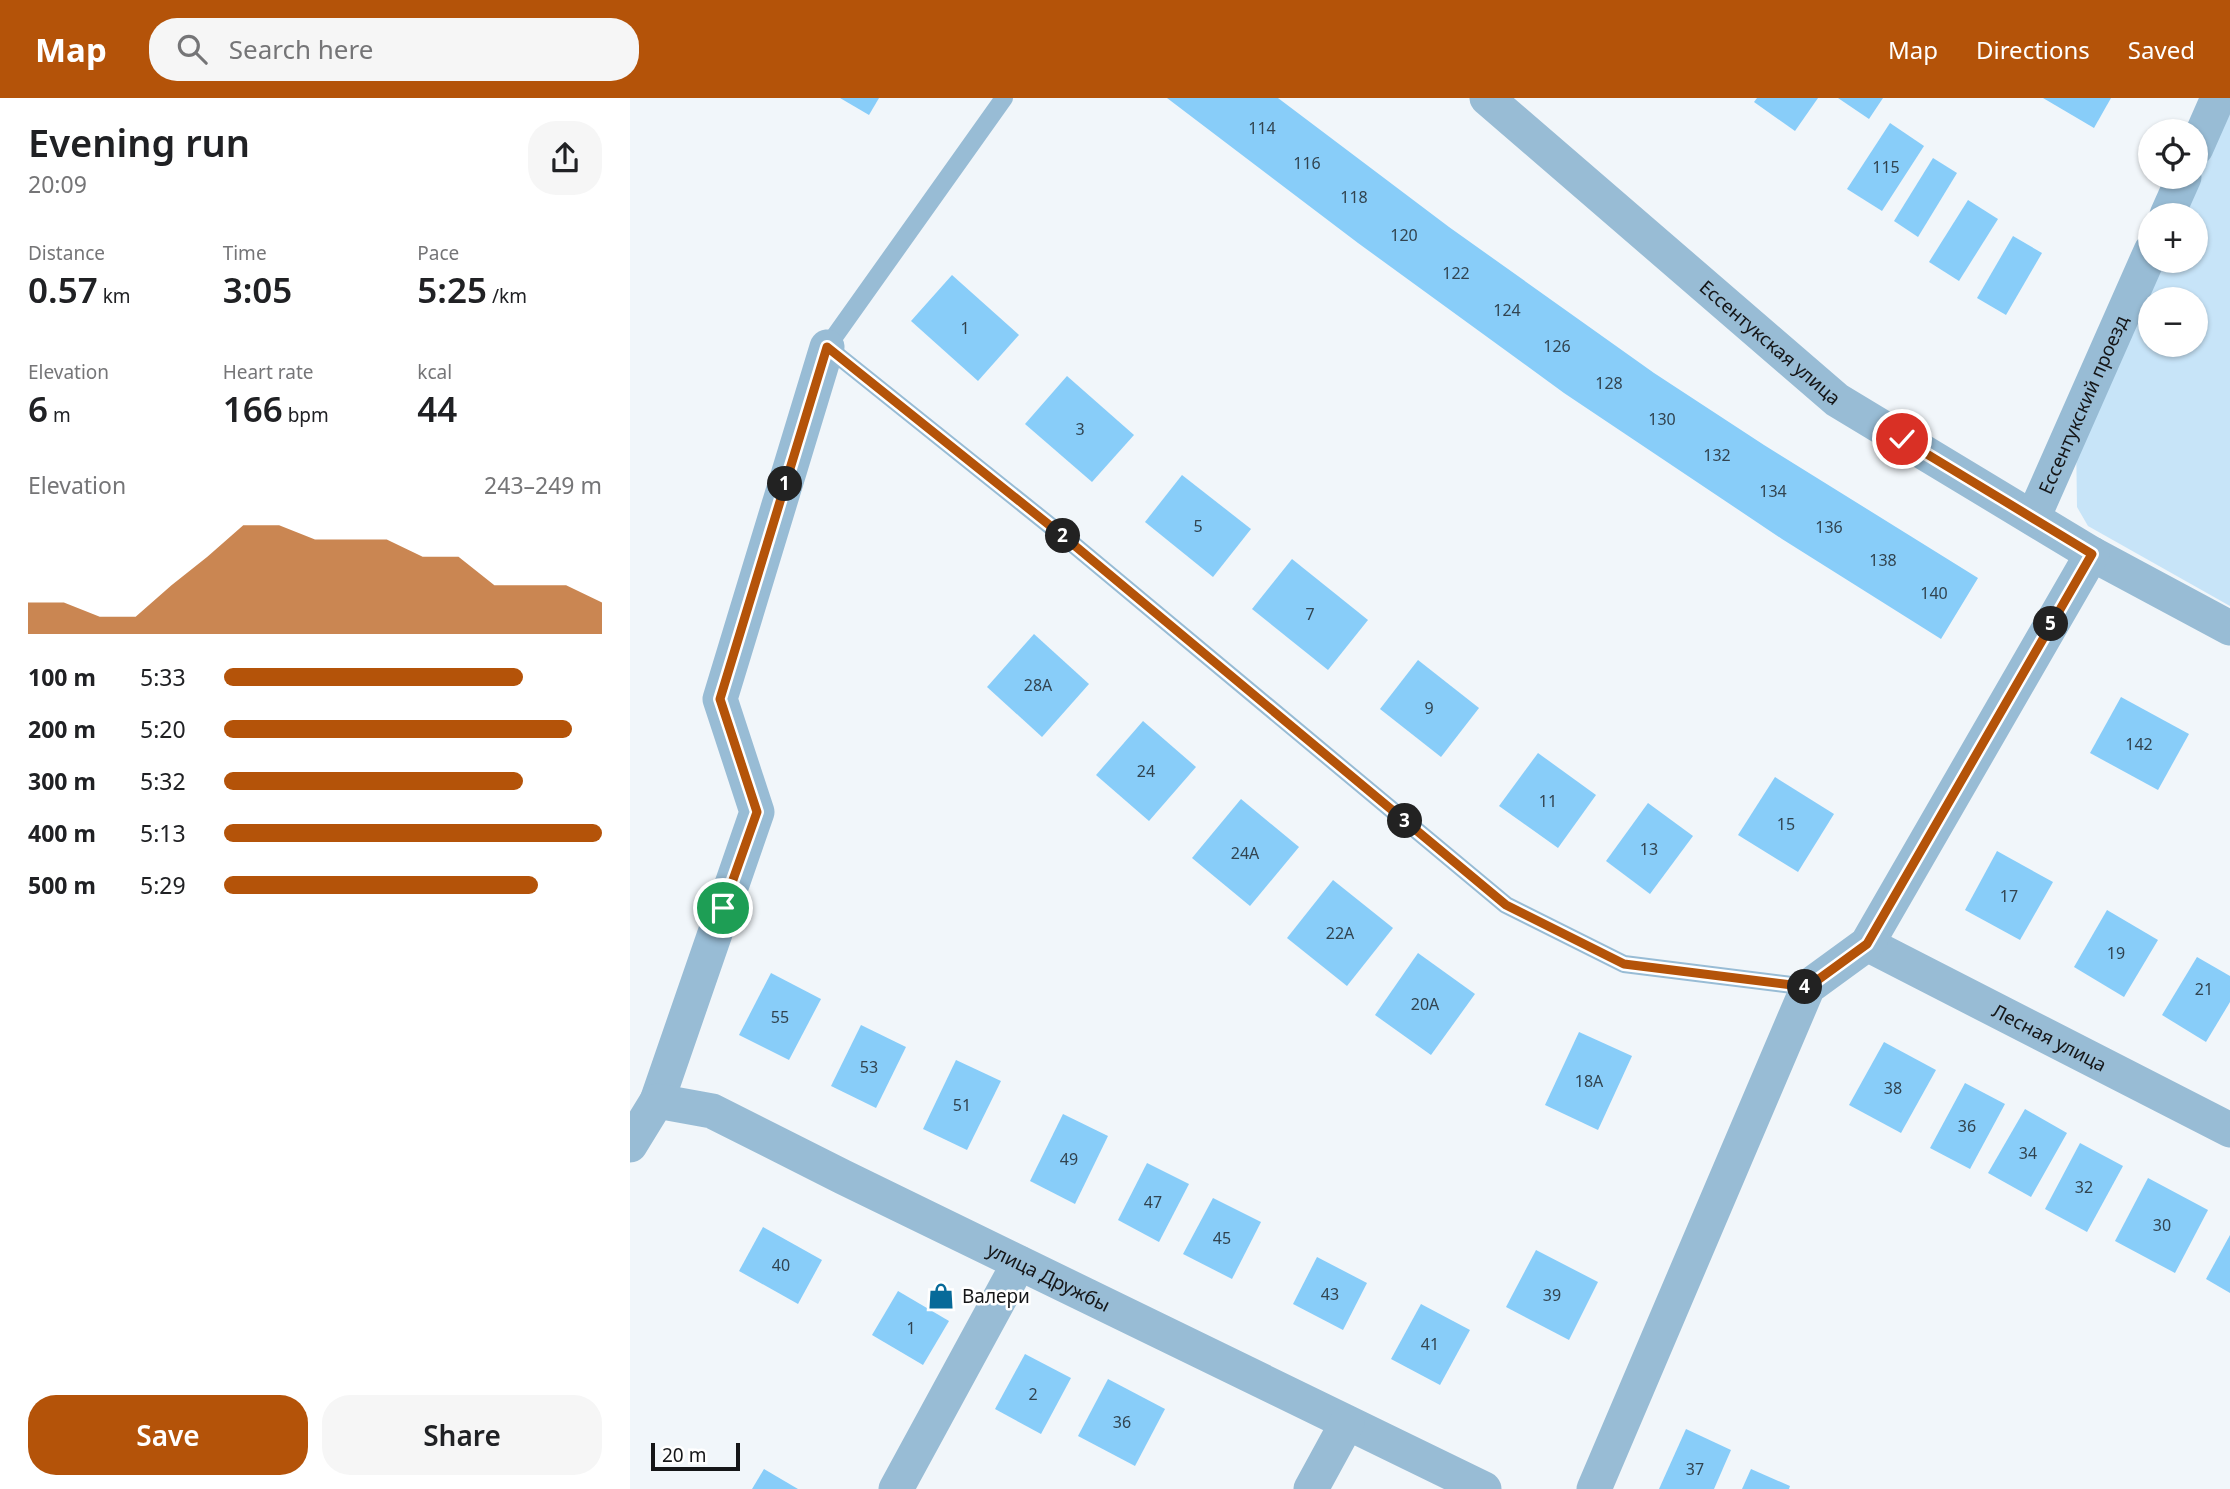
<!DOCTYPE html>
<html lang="en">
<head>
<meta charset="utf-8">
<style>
  :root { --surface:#fff; --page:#f6f6f6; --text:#202124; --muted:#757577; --accent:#b45309 }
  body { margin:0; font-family:"Noto Sans",sans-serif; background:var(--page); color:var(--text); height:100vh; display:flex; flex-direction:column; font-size:26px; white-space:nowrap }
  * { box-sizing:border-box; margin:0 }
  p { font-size:23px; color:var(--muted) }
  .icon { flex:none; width:38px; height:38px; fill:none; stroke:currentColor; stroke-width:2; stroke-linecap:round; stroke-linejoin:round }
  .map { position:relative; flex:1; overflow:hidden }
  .side { display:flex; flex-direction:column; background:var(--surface); width:630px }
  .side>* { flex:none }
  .fabs { position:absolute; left:1508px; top:21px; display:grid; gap:14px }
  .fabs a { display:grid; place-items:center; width:70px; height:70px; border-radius:50%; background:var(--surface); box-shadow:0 2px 5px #0004; font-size:35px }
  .scale { position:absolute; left:21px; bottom:18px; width:89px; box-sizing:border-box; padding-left:7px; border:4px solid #151618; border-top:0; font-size:19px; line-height:24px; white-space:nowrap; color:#151618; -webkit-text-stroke:5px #fff; paint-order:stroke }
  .pin { position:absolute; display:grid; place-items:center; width:60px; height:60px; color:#fff; margin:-30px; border:4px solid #fff; border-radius:50%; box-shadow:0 2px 7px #0007 }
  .km { position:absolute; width:35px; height:35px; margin:-18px; border-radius:50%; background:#222; color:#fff; font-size:19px; line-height:35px; text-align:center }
  .round { display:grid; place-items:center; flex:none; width:74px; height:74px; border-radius:28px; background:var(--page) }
  .head { display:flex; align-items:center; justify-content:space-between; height:119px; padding:0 28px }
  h1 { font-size:38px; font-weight:600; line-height:52px }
  .stats { display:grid; grid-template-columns:repeat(3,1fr); gap:10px; height:119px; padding:7px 28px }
  .stats div { display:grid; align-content:center }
  .stats b { font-size:35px; font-weight:600 }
  .stats small { font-size:19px; font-weight:400 }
  .stats p { font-size:19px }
  .chart { height:196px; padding:14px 28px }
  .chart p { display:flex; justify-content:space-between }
  .chart svg { width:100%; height:126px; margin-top:7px; fill:var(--accent); opacity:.7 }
  .action { display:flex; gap:14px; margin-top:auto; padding:14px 28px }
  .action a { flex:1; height:80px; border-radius:28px; background:var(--accent); color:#fff; font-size:28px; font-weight:600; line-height:80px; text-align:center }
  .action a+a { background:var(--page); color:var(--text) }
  ul { padding:0 28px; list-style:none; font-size:23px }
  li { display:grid; grid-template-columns:112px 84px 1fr; align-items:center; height:52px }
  li i { height:18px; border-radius:9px; background:var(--accent) }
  header { display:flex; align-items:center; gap:42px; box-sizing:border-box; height:98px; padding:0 35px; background:var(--accent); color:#fff }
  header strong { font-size:33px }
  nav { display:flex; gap:38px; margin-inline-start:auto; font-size:24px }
  .search { width:490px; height:63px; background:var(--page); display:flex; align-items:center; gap:18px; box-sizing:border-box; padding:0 24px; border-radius:28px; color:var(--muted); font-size:26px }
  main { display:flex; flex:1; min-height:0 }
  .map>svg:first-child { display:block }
  .green { fill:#c7e4f8; fill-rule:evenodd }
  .building { fill:#88cdf9 }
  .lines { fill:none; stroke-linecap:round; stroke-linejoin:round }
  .service { stroke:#98bcd5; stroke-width:18 }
  .minor { stroke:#98bcd5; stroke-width:35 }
  .route-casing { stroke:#fff; stroke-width:14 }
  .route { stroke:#b45309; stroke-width:9 }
  .labels { text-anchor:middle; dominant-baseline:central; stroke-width:5; stroke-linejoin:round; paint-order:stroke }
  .number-label { font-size:16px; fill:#324450 }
  .street-label { font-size:19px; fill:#151618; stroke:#fff }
  .poi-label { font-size:19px; fill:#151618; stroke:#fff; text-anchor:start }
</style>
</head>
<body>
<header>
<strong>Map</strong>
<div class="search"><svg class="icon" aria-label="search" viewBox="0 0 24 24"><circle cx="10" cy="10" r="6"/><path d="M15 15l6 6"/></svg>Search here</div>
<nav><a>Map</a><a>Directions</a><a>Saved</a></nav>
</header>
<main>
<section class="side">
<div class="head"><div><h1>Evening run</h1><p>20:09</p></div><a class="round"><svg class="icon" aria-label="share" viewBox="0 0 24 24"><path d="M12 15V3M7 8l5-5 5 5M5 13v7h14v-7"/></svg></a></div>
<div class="stats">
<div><p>Distance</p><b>0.57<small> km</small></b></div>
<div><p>Time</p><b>3:05</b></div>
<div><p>Pace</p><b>5:25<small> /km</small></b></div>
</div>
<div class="stats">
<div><p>Elevation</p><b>6<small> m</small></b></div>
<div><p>Heart rate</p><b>166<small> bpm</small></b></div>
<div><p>kcal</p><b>44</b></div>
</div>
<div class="chart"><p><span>Elevation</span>243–249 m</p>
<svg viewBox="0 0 160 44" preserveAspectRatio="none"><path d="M0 44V33L10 33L20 38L30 38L40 27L50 17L60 6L70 6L80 11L90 11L100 11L110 17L120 17L130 27L140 27L150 27L160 33V44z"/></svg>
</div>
<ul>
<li><b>100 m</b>5:33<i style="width:79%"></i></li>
<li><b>200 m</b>5:20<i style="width:92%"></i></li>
<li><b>300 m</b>5:32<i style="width:79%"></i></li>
<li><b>400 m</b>5:13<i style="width:100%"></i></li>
<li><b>500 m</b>5:29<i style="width:83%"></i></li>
</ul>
<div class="action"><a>Save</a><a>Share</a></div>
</section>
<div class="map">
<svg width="1600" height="1391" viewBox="0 0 1600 1391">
  <rect width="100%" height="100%" fill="#f1f6fa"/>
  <path class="green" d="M1600,0V508L1458,428L1447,409L1446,338L1522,163H1566V117H1542L1566,79V63ZM1521,201H1566V247H1521Z"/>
  <g class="building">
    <polygon points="210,0 249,0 239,17"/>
    <polygon points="537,0 648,0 819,129 1024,275 1134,347 1348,480 1311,541 1152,441 934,295 728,145"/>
    <polygon points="1127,0 1188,0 1165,33 1124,4"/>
    <polygon points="1208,0 1253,0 1239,21"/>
    <polygon points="1413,0 1481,0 1464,30"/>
    <polygon points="1260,25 1294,48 1252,113 1217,91"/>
    <polygon points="1303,60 1327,75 1288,139 1264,123"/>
    <polygon points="1338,102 1368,121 1329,183 1299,164"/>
    <polygon points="1383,138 1412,155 1376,217 1347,200"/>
    <polygon points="322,177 389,237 348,283 281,223"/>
    <polygon points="437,278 504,337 462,384 395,326"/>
    <polygon points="552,377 621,431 583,479 515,424"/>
    <polygon points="662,461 738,522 698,572 622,511"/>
    <polygon points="404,536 459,586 412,639 357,589"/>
    <polygon points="788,562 849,610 811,659 750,611"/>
    <polygon points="1491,599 1559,636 1528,692 1460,655"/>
    <polygon points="513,623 566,669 519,723 466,677"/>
    <polygon points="908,655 966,697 928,750 869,708"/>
    <polygon points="1145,679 1204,716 1168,774 1108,737"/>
    <polygon points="611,701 669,749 620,808 562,760"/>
    <polygon points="1018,705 1063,738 1020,796 976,763"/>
    <polygon points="1367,753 1423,784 1390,842 1335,812"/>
    <polygon points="703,782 763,830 717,888 657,840"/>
    <polygon points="1477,812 1528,842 1494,899 1444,869"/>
    <polygon points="788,855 845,896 801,957 745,917"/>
    <polygon points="1567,859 1600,878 1600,904 1576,944 1532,917"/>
    <polygon points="141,875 191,901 159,962 109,937"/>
    <polygon points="231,927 276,949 246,1010 201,988"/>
    <polygon points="949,934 1002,958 968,1032 915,1007"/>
    <polygon points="1254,944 1306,972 1271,1035 1219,1007"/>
    <polygon points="326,962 371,983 337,1052 293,1031"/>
    <polygon points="1335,985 1375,1006 1340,1071 1300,1050"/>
    <polygon points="1395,1011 1437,1035 1401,1099 1358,1075"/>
    <polygon points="433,1016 478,1038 445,1106 400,1083"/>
    <polygon points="1450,1045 1493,1068 1457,1134 1415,1111"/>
    <polygon points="517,1065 559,1086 529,1144 488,1122"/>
    <polygon points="1518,1080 1578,1112 1545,1175 1485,1143"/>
    <polygon points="583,1100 631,1124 602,1181 553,1156"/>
    <polygon points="133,1129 192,1162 168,1206 109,1173"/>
    <polygon points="1600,1137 1600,1195 1576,1181"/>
    <polygon points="906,1152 968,1184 939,1242 876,1209"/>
    <polygon points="687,1159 737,1185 713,1232 663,1206"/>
    <polygon points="268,1193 319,1223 293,1267 242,1237"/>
    <polygon points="791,1206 840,1232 810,1287 761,1261"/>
    <polygon points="395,1256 441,1280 411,1336 365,1311"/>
    <polygon points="478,1281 535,1311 505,1368 448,1338"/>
    <polygon points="1056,1331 1101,1352 1084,1391 1029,1391"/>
    <polygon points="134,1371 168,1391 122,1391"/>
    <polygon points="1121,1371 1160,1388 1159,1391 1112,1391"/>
  </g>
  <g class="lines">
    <polyline class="service" points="374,0 197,249 438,442 876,807 994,866 1178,889"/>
    <g class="minor">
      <path id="s1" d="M857,0L1207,302L1462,456L1600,530"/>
      <polyline points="1566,50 1588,0"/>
      <polyline points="1537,117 1554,79"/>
      <path id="s2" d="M1403,420L1521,153"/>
      <path id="s3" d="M1237,846L1600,1032"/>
      <polyline points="27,1003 127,714 90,601 197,249"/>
      <path id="s4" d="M0,1047L27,1003L82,1013L213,1079L854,1391"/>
      <polyline points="266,1391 389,1165"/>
      <polyline points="681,1391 717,1325"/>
      <polyline points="964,1391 1178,889 1237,846 1462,456"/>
    </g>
  </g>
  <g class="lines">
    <g class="route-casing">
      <polyline id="route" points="93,810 127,714 90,601 197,249 438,442 876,807 994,866 1178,889 1237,846 1462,456 1272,341"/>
    </g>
    <use href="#route" class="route"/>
  </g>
  <defs>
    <g id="shop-bare" transform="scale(2.1)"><path d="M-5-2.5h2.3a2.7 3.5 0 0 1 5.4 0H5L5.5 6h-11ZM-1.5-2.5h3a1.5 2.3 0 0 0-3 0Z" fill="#076a99" stroke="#fff" stroke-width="2.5" paint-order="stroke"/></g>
  </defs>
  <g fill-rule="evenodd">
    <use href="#shop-bare" x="311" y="1198"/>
  </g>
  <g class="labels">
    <g class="number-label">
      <text x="632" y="30">114</text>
      <text x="677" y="65">116</text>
      <text x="1256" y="69">115</text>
      <text x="724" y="99">118</text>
      <text x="774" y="137">120</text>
      <text x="826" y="175">122</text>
      <text x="877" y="212">124</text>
      <text x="335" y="230">1</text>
      <text x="927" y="248">126</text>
      <text x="979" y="285">128</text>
      <text x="1032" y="321">130</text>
      <text x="450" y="331">3</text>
      <text x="1087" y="357">132</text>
      <text x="1143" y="393">134</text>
      <text x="568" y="428">5</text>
      <text x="1199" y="429">136</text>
      <text x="1253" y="462">138</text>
      <text x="1304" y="495">140</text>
      <text x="680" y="516">7</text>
      <text x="408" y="587">28А</text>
      <text x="799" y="610">9</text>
      <text x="1509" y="646">142</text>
      <text x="516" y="673">24</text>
      <text x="918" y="703">11</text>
      <text x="1156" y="726">15</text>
      <text x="1019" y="751">13</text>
      <text x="615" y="755">24А</text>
      <text x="1379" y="798">17</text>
      <text x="710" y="835">22А</text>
      <text x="1486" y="855">19</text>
      <text x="1574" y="891">21</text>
      <text x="795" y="906">20А</text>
      <text x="150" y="919">55</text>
      <text x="239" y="969">53</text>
      <text x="959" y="983">18А</text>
      <text x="1263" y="990">38</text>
      <text x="332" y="1007">51</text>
      <text x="1337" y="1028">36</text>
      <text x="1398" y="1055">34</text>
      <text x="439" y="1061">49</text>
      <text x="1454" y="1089">32</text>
      <text x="523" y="1104">47</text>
      <text x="1532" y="1127">30</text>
      <text x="592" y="1140">45</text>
      <text x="151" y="1167">40</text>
      <text x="700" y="1196">43</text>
      <text x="922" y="1197">39</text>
      <text x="281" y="1230">1</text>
      <text x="800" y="1246">41</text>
      <text x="403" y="1296">2</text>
      <text x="492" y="1324">36</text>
      <text x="1065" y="1371">37</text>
    </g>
    <g class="street-label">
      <text stroke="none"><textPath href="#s1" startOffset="374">Ессентукская улица</textPath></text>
      <text stroke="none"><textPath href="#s2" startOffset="124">Ессентукский проезд</textPath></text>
      <text stroke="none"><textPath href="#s3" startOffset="205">Лесная улица</textPath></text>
      <text stroke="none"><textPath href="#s4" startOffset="483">улица Дружбы</textPath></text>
    </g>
    <g class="poi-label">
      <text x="332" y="1198">Валери</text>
    </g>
  </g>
</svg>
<div class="fabs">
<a><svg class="icon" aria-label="locate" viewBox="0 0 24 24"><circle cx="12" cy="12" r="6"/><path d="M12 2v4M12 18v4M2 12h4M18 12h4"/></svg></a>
<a>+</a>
<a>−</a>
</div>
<div class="scale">20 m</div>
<div class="pin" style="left:93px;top:810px;background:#1e9e55"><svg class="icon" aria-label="arrive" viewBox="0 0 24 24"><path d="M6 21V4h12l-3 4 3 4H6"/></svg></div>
<div class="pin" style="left:1272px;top:341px;background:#d93025"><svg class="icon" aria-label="check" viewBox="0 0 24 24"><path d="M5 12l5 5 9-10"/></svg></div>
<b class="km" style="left:155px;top:386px">1</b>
<b class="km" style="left:433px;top:438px">2</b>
<b class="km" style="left:775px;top:723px">3</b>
<b class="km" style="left:1175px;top:889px">4</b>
<b class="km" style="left:1421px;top:526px">5</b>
</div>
</main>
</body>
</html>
